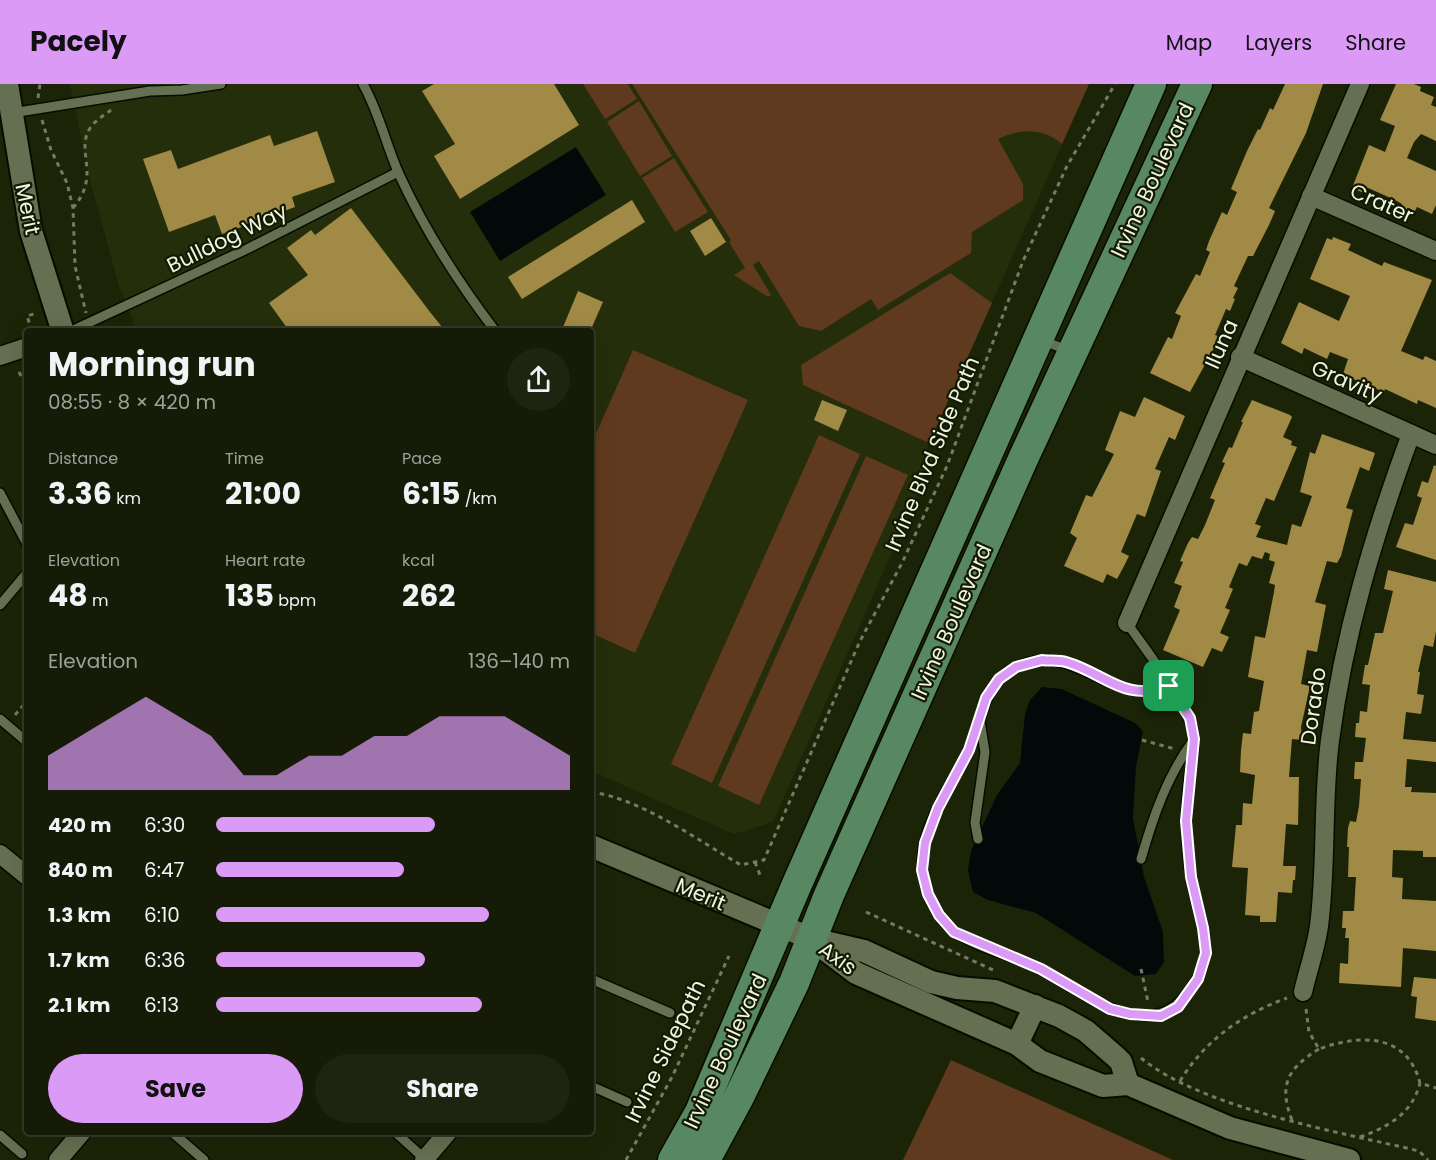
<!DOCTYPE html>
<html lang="en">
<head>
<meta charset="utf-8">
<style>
  :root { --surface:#151b06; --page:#1e2410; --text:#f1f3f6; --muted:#9da19b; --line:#343928; --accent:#db9af6 }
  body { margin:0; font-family:Poppins,sans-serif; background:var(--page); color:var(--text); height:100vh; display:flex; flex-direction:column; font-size:22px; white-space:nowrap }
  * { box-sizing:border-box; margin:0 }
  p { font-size:20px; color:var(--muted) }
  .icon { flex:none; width:33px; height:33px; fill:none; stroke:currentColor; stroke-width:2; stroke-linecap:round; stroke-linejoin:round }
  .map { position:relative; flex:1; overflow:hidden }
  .panel { position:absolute; left:24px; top:244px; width:570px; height:807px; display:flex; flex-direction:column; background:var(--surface); border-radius:6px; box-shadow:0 6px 24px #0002,0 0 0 2px var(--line) }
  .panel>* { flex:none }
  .pin { position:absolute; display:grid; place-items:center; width:51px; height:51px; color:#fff; margin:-26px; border-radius:12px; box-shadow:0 3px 9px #0006 }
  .round { display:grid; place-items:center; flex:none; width:63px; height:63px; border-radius:32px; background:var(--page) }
  .head { display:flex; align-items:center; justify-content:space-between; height:102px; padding:0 24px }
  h1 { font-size:33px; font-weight:700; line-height:45px }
  .figures { display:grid; grid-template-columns:repeat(3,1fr); gap:9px; height:102px; padding:6px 24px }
  .figures div { display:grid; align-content:center }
  .figures b { font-size:30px; font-weight:700 }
  .figures small { font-size:16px; font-weight:400 }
  .figures p { font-size:16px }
  .chart { height:168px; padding:12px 24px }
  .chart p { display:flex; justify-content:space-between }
  .chart svg { width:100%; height:108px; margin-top:6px; fill:var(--accent); opacity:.7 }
  .cta { display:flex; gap:12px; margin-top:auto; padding:12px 24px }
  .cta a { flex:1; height:69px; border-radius:36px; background:var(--accent); color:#111; font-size:24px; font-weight:700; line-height:69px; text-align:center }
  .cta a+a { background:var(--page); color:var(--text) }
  ul { padding:0 24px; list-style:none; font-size:20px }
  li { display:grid; grid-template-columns:96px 72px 1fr; align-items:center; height:45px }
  li i { height:15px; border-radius:8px; background:var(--accent) }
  header { display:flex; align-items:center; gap:36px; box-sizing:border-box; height:84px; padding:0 30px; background:var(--accent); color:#111 }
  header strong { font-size:28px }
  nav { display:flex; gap:33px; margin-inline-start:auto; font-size:21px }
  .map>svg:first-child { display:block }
  .built { fill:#252e0b }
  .green { fill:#5f3a1e }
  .water { fill:#010a09 }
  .building { fill:#a18946 }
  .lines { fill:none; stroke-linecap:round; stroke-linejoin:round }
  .service-casing { stroke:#070c00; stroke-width:12 }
  .minor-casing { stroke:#070c00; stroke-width:21 }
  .tertiary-casing { stroke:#070c00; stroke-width:26 }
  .primary-casing { stroke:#070c00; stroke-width:33 }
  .path { stroke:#747b64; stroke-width:3; stroke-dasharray:4.5 4.5; stroke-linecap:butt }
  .service { stroke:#656f51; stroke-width:9 }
  .minor { stroke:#656f51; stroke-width:18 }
  .tertiary { stroke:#656f51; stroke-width:22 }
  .primary { stroke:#588862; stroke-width:30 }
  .route-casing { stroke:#fff; stroke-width:12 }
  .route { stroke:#db9af6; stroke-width:8 }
  .labels { text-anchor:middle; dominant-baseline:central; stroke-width:4.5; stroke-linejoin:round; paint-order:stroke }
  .street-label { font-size:21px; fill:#eff5e4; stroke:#131a01 }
</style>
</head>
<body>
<header>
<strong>Pacely</strong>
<nav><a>Map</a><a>Layers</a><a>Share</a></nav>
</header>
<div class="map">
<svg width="1436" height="1076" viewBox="0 0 1436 1076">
  <rect width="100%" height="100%" fill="#1c2408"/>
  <polygon class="built" points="70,0 1089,0 926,367 935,371 773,738 734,750 591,687 591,248 137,247 119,202 90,96"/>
  <g class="green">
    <polygon points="583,0 628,0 637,15 605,35"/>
    <path d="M632,0H1089L1062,60C1043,43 1019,45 998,55L1023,100V116L972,148L971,169L878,226L871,215L821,247L799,242L759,177L753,181L771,211L768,213L734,191L745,184L729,158L731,156Z"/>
    <polygon points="639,17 672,72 640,92 607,38"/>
    <polygon points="674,74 708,128 675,148 642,94"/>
    <polygon points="950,189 992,219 929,359 803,301 801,281"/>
    <polygon points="633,266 748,316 635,569 591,549 591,361"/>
    <polygon points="819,351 860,370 712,699 671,680"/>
    <polygon points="866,372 908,391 759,721 718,702"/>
    <polygon points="951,976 1173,1076 903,1076"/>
  </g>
  <g class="water">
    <polygon points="576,63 606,111 500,177 470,128"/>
    <polygon points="1042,603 1062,605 1135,639 1143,647 1136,683 1133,734 1144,793 1163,848 1164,878 1156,890 1135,892 1036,829 988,816 973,808 968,786 971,767 997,711 1020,679 1025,630 1030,616"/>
  </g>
  <g class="building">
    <polygon points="434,0 554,0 579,41 460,115 434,72 455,60 422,7"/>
    <polygon points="1285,0 1323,0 1306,49 1269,124 1275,127 1269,141 1253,172 1248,172 1234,202 1238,204 1233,214 1235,215 1230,227 1226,225 1215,251 1220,253 1190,308 1150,289 1168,253 1172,255 1181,232 1175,229 1196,190 1200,192 1210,168 1206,166 1209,157 1222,128 1227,131 1237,108 1231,105 1247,67 1258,45 1260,46 1270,24 1273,26"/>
    <polygon points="1396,0 1414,0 1421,3 1420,7 1434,13 1431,21 1436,23 1436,57 1421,50 1414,58 1407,74 1436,87 1436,121 1432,130 1417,123 1414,129 1401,123 1402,120 1395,116 1366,103 1364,109 1352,104 1369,61 1385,68 1395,42 1380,36"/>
    <polygon points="317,47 335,98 292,113 295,123 222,150 215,131 169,148 143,75 171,66 178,85 270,51 274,62"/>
    <polygon points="632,116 645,138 522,215 508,193"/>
    <polygon points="351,124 430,228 446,248 290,248 269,219 308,191 287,164 311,146 315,151"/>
    <polygon points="711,134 726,158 705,172 690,147"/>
    <polygon points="1333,153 1351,160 1348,166 1382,182 1384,178 1432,196 1401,267 1423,276 1425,272 1436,277 1436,324 1418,316 1417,320 1385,305 1384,308 1346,292 1343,290 1348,275 1330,268 1327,275 1304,264 1302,270 1281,259 1299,218 1339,237 1350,212 1310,195 1327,154 1332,156"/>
    <polygon points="578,207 603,218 592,243 589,242 586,248 561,248"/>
    <polygon points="1144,313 1185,332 1175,356 1169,353 1155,385 1161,387 1145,433 1137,430 1121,468 1129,472 1123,484 1117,495 1107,490 1103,499 1064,482 1077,454 1070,449 1086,411 1092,413 1114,370 1105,366 1120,327 1135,333"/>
    <polygon points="822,316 847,326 838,347 814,336"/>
    <polygon points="1252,316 1290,331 1292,333 1283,353 1292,357 1291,361 1297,363 1274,417 1266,414 1255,440 1261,442 1256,453 1287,461 1292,440 1301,443 1312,412 1300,408 1310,368 1315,370 1322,350 1375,369 1369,387 1360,383 1346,424 1353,426 1341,472 1337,479 1327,477 1315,518 1326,521 1317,568 1307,566 1301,600 1310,602 1301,643 1302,656 1292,655 1289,693 1299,693 1298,741 1286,740 1283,782 1296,782 1295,796 1293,796 1292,809 1278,808 1276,838 1260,838 1260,832 1245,831 1248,784 1232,783 1236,741 1242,741 1243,719 1252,720 1255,691 1240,688 1241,666 1243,649 1251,650 1254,628 1259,627 1264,597 1248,593 1255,552 1265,554 1274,508 1275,501 1269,499 1275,478 1269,476 1270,470 1265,468 1262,475 1252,472 1247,482 1239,479 1229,503 1233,505 1225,524 1230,526 1220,549 1229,553 1222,568 1212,564 1203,583 1163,566 1180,526 1174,523 1182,502 1174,499 1183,478 1180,477 1188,459 1192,453 1198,455 1205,441 1215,416 1210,414 1225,379 1222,378 1229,363 1232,364 1243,338 1241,338"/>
    <polygon points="1434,381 1436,382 1436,476 1396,463 1405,439 1413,441 1422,414 1417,412 1422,397 1428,399"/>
    <polygon points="1388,486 1436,498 1436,548 1433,563 1424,561 1418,588 1420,588 1417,610 1424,611 1421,630 1406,628 1403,655 1436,658 1436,678 1407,675 1405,703 1412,703 1411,708 1436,709 1436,773 1423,773 1423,767 1393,766 1392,793 1403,794 1402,815 1436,817 1436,867 1403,864 1401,903 1339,899 1340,879 1348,880 1349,854 1345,854 1346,844 1342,844 1343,827 1354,827 1356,793 1348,793 1349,763 1347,763 1348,744 1350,737 1356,738 1359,722 1361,695 1354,695 1355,678 1363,678 1366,654 1355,653 1356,639 1359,639 1360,627 1367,628 1370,601 1362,600 1365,581 1368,581 1375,549 1383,549 1393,507 1384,505"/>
    <polygon points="1414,893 1436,895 1436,937 1415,934 1417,913 1411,912"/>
  </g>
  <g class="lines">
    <g class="service-casing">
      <g id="service">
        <path d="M363,0C379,28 386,61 399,90C425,147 458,198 496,248"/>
        <polyline points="12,29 150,7 182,6 221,0"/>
        <polyline points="69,248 247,165 398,88"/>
        <polyline points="1041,256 1070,267"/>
        <polyline points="0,409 27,460"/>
        <polyline points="0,521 27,489"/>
        <path d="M1127,539C1145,565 1192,624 1194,654C1195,667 1191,681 1189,693C1185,726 1185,761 1191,794C1195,818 1205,841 1205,866C1205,881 1198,895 1189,907C1150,963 1086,910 1042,886C1015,871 980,866 955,848C936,834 927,811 923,790C916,749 949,705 967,670C983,640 981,602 1014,584C1074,553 1108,625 1169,602"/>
        <polyline points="0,635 27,658"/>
        <polyline points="978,755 975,739 985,668 980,637"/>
        <path d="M1141,775C1153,733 1167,692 1193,657"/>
        <polyline points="591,895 670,929"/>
        <polyline points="591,1002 627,1018"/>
        <polyline points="172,1048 204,1076"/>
        <polyline points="395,1048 426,1076"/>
        <polyline points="0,1051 22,1070"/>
      </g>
    </g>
    <g class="minor-casing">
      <g id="minor">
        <polyline points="1311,112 1436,167"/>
        <polyline points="0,272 27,263"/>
        <polyline points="1240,273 1436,361"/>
        <polyline points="1127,539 1360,0"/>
        <polyline points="0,770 27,792"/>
        <path d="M1303,908C1308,886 1316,864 1319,842C1327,781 1322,717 1330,656C1344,550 1374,450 1411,350"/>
        <polyline points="58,1076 82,1048"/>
        <polyline points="424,1076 448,1048"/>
      </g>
    </g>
    <g class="tertiary-casing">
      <g id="tertiary">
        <polyline points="7,0 31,147 63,248"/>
        <polyline points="591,762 812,855 864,867 931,898 957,904 995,907 1059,932 1086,947 1116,973 1121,978 1128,1000"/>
        <polyline points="815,858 856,889 1017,960 1040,977 1103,1002 1128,1000 1230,1044 1349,1076"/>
        <polyline points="1017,960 1035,922"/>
      </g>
    </g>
    <g class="primary-casing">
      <g id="primary">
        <polyline points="673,1076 700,1028 797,800 1151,0"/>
        <polyline points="705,1076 739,1013 794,899 829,811 1023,375 1197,0"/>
      </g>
    </g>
    <g class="path">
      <polyline points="38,14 40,0"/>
      <polyline points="42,36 51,66 67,99 73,124 75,182 86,229"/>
      <path d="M73,124C101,91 76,69 89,46C94,37 103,32 111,26"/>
      <polyline points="32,247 27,232 37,229"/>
      <polyline points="19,288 27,304"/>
      <polyline points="15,631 27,617"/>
      <polyline points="1142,656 1175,665"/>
      <path d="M591,708C642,715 697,756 741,781L764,776L860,557L902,479L947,382L1023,177L1067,82L1115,0"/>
      <polyline points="755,778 760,791"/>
      <polyline points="866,828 993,886"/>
      <polyline points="1141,885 1148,918"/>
      <path d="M1306,925L1309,948L1319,965C1360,950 1407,949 1420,999L1436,1004"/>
      <path d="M1141,974C1204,1025 1340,1048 1419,1067L1428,1076"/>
      <path d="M1180,997C1206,955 1243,930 1287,914"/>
      <path d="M1292,1036C1278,1001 1288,984 1319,965"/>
      <path d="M1360,1053C1388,1043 1412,1030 1420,999"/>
      <polyline points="626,1076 672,993 729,872"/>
    </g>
    <use href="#service" class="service"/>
    <use href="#minor" class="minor"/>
    <use href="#tertiary" class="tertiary"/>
    <use href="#primary" class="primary"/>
  </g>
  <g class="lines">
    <g class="route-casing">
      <path id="route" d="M1042,576C1049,577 1059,576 1066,578C1105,589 1124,619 1169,602L1190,634L1194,655L1186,737L1191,793L1203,844L1206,869L1198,895L1178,923L1161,932L1130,930L1110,925L1041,885L954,848L939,831L928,810L922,786L925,759L938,724L969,666L986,614L999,595L1016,583Z"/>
    </g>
    <use href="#route" class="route"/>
  </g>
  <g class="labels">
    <g class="street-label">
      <text transform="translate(1152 96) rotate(-65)">Irvine Boulevard</text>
      <text transform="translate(1382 119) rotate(24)">Crater</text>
      <text transform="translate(28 125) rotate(78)">Merit</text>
      <text transform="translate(227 154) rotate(-26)">Bulldog Way</text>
      <text transform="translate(1221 260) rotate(-66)">Iluna</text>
      <text transform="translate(1347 297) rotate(24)">Gravity</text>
      <text transform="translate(932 370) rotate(-67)">Irvine Blvd Side Path</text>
      <text transform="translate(951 538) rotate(-66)">Irvine Boulevard</text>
      <text transform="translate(1313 622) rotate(-82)">Dorado</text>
      <text transform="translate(701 810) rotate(23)">Merit</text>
      <text transform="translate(838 874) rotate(36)">Axis</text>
      <text transform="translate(665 967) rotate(-64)">Irvine Sidepath</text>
      <text transform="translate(725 967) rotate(-65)">Irvine Boulevard</text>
    </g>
  </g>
</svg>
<div class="pin" style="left:1169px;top:602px;background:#1e9e55"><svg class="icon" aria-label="arrive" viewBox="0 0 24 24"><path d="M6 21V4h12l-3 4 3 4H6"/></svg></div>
<section class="panel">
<div class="head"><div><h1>Morning run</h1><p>08:55 · 8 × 420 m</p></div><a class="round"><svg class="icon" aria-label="share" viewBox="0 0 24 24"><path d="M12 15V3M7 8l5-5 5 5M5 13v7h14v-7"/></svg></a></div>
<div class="figures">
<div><p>Distance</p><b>3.36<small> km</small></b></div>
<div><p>Time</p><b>21:00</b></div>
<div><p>Pace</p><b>6:15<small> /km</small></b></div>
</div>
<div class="figures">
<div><p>Elevation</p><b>48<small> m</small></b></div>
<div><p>Heart rate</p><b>135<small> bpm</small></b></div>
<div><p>kcal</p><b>262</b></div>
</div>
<div class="chart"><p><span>Elevation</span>136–140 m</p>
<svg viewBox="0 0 160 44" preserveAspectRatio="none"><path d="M0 44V30L10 22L20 14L30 6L40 14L50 22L60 38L70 38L80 30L90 30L100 22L110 22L120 14L130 14L140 14L150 22L160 30V44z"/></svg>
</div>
<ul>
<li><b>420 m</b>6:30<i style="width:62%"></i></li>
<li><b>840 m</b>6:47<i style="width:53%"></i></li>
<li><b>1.3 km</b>6:10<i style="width:77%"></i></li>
<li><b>1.7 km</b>6:36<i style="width:59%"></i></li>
<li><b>2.1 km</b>6:13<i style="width:75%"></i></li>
</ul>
<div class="cta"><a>Save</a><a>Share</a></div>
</section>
</div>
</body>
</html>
